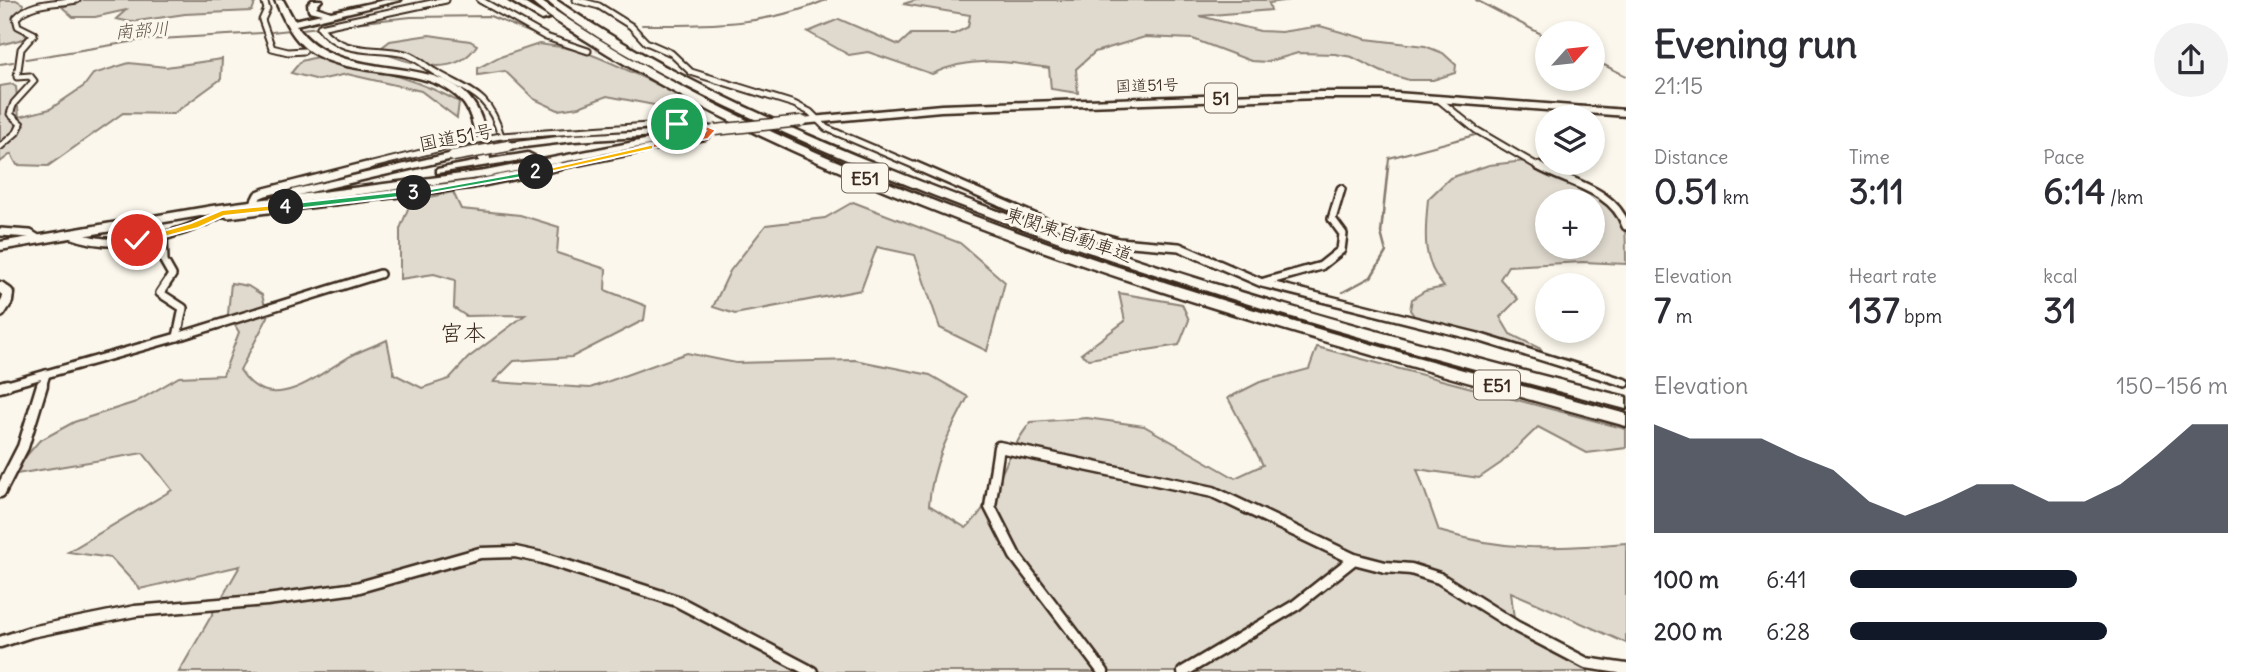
<!DOCTYPE html>
<html lang="en">
<head>
<meta charset="utf-8">
<style>
  :root { --surface:#fff; --page:#f2f2f3; --text:#2b2b33; --muted:#7c7c81; --accent:#111827 }
  body { margin:0; font-family:Delius,"Klee One",sans-serif; background:var(--page); color:var(--text); height:100vh; display:flex; flex-direction:column; font-size:26px; white-space:nowrap }
  * { box-sizing:border-box; margin:0 }
  p { font-size:23px; color:var(--muted) }
  .icon { flex:none; width:38px; height:38px; fill:none; stroke:currentColor; stroke-width:2; stroke-linecap:round; stroke-linejoin:round }
  .map { position:relative; flex:1; overflow:hidden }
  .panel { display:flex; flex-direction:column; background:var(--surface); width:630px }
  .panel>* { flex:none }
  .needle { width:46px; rotate:63deg }
  .fabs { position:absolute; left:1535px; top:21px; display:grid; gap:14px }
  .fabs a { display:grid; place-items:center; width:70px; height:70px; border-radius:50%; background:var(--surface); box-shadow:0 4px 10px #0003; font-size:35px }
  .pin { position:absolute; display:grid; place-items:center; width:60px; height:60px; color:#fff; margin:-30px; border:4px solid #fff; border-radius:50%; box-shadow:0 2px 7px #0007 }
  .km { position:absolute; width:35px; height:35px; margin:-18px; border-radius:50%; background:#222; color:#fff; font-size:19px; line-height:35px; text-align:center }
  .round { display:grid; place-items:center; flex:none; width:74px; height:74px; border-radius:37px; background:var(--page) }
  .summary { display:flex; align-items:center; justify-content:space-between; height:119px; padding:0 28px }
  h1 { font-size:38px; font-weight:700; line-height:52px }
  .stats { display:grid; grid-template-columns:repeat(3,1fr); gap:10px; height:119px; padding:7px 28px }
  .stats div { display:grid; align-content:center }
  .stats b { font-size:35px; font-weight:700 }
  .stats small { font-size:19px; font-weight:400 }
  .stats p { font-size:19px }
  .chart { height:196px; padding:14px 28px }
  .chart p { display:flex; justify-content:space-between }
  .chart svg { width:100%; height:126px; margin-top:7px; fill:var(--accent); opacity:.7 }
  ul { padding:0 28px; list-style:none; font-size:23px }
  li { display:grid; grid-template-columns:112px 84px 1fr; align-items:center; height:52px }
  li i { height:18px; border-radius:9px; background:var(--accent) }
  main { display:flex; flex:1; min-height:0 }
  .map>svg:first-child { display:block }
  .green { fill:#dfd9ce; stroke:#8d8276; stroke-width:2; fill-rule:evenodd }
  .lines { fill:none; stroke-linecap:round; stroke-linejoin:round }
  .stream-far1 { stroke:#85796d; stroke-width:2 }
  .stream { stroke:#85796d; stroke-width:2.5 }
  .street-tunnel { stroke:#d5cec3; stroke-width:5; stroke-dasharray:5 2.5; stroke-linecap:butt }
  .street-far2-casing { stroke:#3b2a1e; stroke-width:9 }
  .street-far1-casing { stroke:#3b2a1e; stroke-width:12 }
  .street-casing { stroke:#3b2a1e; stroke-width:15 }
  .secondary-casing { stroke:#3b2a1e; stroke-width:15 }
  .highway-casing { stroke:#3b2a1e; stroke-width:5 }
  .street-far2 { stroke:#fbf7ec; stroke-width:5 }
  .street-far1 { stroke:#fbf7ec; stroke-width:7 }
  .street { stroke:#fbf7ec; stroke-width:10 }
  .secondary { stroke:#fbf7ec; stroke-width:10 }
  .highway { fill:#fbf7ec; fill-rule:evenodd }
  .street-bridge-casing { stroke:#3b2a1e; stroke-width:9; stroke-linecap:butt }
  .highway-bridge-casing { stroke:#3b2a1e; stroke-width:13; stroke-linecap:butt }
  .street-bridge { stroke:#fbf7ec; stroke-width:5 }
  .highway-bridge { stroke:#fbf7ec; stroke-width:10 }
  .split-1 { fill:#f0652b; stroke:#fff; stroke-width:2 }
  .split-2 { fill:#f5b400; stroke:#fff; stroke-width:2 }
  .split-3 { fill:#22a559; stroke:#fff; stroke-width:2 }
  .split-4 { fill:#22a559; stroke:#fff; stroke-width:2 }
  .split-5 { fill:#f5b400; stroke:#fff; stroke-width:2 }
  .labels { text-anchor:middle; dominant-baseline:central; stroke-width:6; stroke-linejoin:round; paint-order:stroke }
  .far-street-label { font-size:16px; fill:#3b2a1e; stroke:#fbf7ec }
  .far-water-label { font-size:18px; font-style:italic; fill:#605246; stroke:#fbf7ec }
  .shield { fill:#fbf7ec; stroke:#75685c; stroke-width:2 }
  .shield-label { font-size:18px; font-weight:bold; fill:#3b2a1e }
  .street-label { font-size:19px; fill:#3b2a1e; stroke:#fbf7ec }
  .quarter-label { font-size:23px; fill:#3b2a1e; stroke:#fbf7ec }
</style>
</head>
<body>
<main>
<div class="map">
<svg width="1626" height="672" viewBox="0 0 1626 672">
  <rect width="100%" height="100%" fill="#fbf7ec"/>
  <filter id="ink" filterUnits="userSpaceOnUse"><feTurbulence type="fractalNoise" baseFrequency=".0143" numOctaves="2"/><feDisplacementMap in="SourceGraphic" scale="14" xChannelSelector="R" yChannelSelector="G"/><feConvolveMatrix kernelMatrix="1 2 1 2 8 2 1 2 1" color-interpolation-filters="sRGB"/></filter>
  <g filter="url(#ink)">
    <g class="green">
      <polygon points="0,0 16,0 23,4 23,16 15,24 22,29 27,38 0,45"/>
      <polygon points="82,0 256,0 252,11 185,14 131,22 116,19 126,10 95,17 73,17 62,7"/>
      <path d="M916,0H1291L1269,3L1271,10L1200,16L1260,31L1281,32L1320,26L1366,39L1425,46L1443,53L1456,65L1455,73L1433,80H1409L1382,72L1352,57L1335,54L1298,53L1267,62L1251,61L1193,39L1145,37L1095,52L1076,69L1078,93L1051,89L1049,68C1008,62 970,55 932,74L868,52L849,55L808,32L839,19L899,45L911,34H954L968,27L970,15L903,4Z"/>
      <path d="M429,35L470,41L477,45C454,81 409,62 377,51L390,41Z"/>
      <path d="M539,44C552,46 565,47 577,50C594,54 682,93 689,105L680,110L607,96L579,107L558,110L534,99L505,71L478,75V68L497,58Z"/>
      <path d="M321,56C368,68 416,78 459,102L457,118L421,91L347,74L319,80L291,73L301,61Z"/>
      <polygon points="222,59 221,79 173,114 123,113 48,166 17,165 11,154 0,162 0,86 12,84 16,87 19,117 50,109 84,86 93,74 129,63 166,67"/>
      <path d="M1525,161C1562,178 1607,191 1625,231C1626,239 1626,254 1626,264L1583,262L1508,266L1500,279L1518,299L1500,317L1510,334L1541,349L1539,355L1417,320L1410,310L1412,299L1425,291L1444,287C1421,260 1425,233 1428,199L1450,178L1489,165ZM1547,201H1592V247H1547Z"/>
      <path d="M453,192L461,209L520,215L559,227L557,253L606,269L605,290L646,306L644,320L572,357L514,361L493,382L590,388L687,353L736,363L855,360L930,375L968,397C949,432 932,465 929,505L966,528C997,501 1004,454 1031,422L1087,418L1144,426L1235,478L1263,465L1228,398L1260,382L1309,369L1317,347L1626,429V448L1587,453L1538,427L1501,463L1479,478L1417,469L1439,531C1507,552 1555,549 1626,543V643L1511,592L1514,619L1581,655L1588,672H179L240,566L140,589L111,558L68,552L172,490L143,453L10,475L39,441L74,422L136,402L179,377L223,375L239,332L228,314L231,283L248,286L262,295L268,317L240,370C270,417 313,378 347,358C359,351 374,346 387,340L394,374L422,388L449,379L468,358L525,315L466,316L454,308L455,280L434,274L400,279V229L411,201Z"/>
      <polygon points="853,202 960,243 1005,282 987,351 940,328 915,255 877,247 861,290 735,314 713,307 730,271 766,225 825,218"/>
      <polygon points="1119,293 1182,304 1189,320 1179,345 1089,359 1081,354 1125,321"/>
    </g>
    <g class="lines">
      <g class="stream-far1">
        <polyline points="1476,0 1547,37"/>
        <polyline points="343,24 411,17 490,16 551,41"/>
        <path d="M642,25C706,25 767,26 826,0"/>
        <polyline points="302,29 319,27"/>
        <polyline points="272,32 289,30"/>
        <polyline points="26,59 143,40 261,33"/>
        <polyline points="1592,59 1626,76"/>
        <polyline points="0,64 13,62"/>
        <polyline points="1388,168 1389,158 1479,134"/>
      </g>
      <polyline class="stream" points="1343,292 1371,277 1386,252 1381,233 1388,166"/>
      <polyline class="street-tunnel" points="588,51 634,45"/>
      <g class="street-far2-casing">
        <g id="street-far2">
          <polyline points="264,0 267,9 262,20 272,48 288,52 304,51"/>
          <path d="M446,0L320,27C341,56 374,47 405,54C416,57 424,65 433,71C469,92 489,92 501,136L693,123L712,130L705,137L552,168"/>
          <polyline points="480,0 546,37 588,51"/>
          <polyline points="576,0 599,6 631,26 646,42 671,53 691,72 794,104 810,112 826,128 920,168"/>
          <polyline points="1438,99 1476,130 1541,168"/>
          <path d="M0,147L17,132L21,124L10,114L14,103L34,81L30,76L17,77L21,49L34,34L18,26L16,18C31,1 56,4 77,0"/>
          <polyline points="360,168 461,143"/>
        </g>
      </g>
      <g class="street-far1-casing">
        <g id="street-far1">
          <polyline points="916,166 1043,221 1119,242 1179,247 1262,283 1478,337 1626,383"/>
          <path d="M1538,166C1569,183 1613,189 1626,226"/>
          <polyline points="255,201 258,195 265,192 367,166"/>
          <polyline points="221,210 228,214 474,184 560,166"/>
          <polyline points="0,232 30,234 38,239"/>
          <path d="M70,234C119,253 177,237 222,213"/>
          <polyline points="163,235 164,261 172,275 160,293 183,308 177,337"/>
          <polyline points="1264,282 1321,266 1341,250 1343,234 1332,219 1341,189"/>
          <polyline points="0,387 177,337 380,274"/>
          <polyline points="42,387 46,374"/>
        </g>
      </g>
      <g class="street-casing">
        <g id="street">
          <polyline points="0,387 7,385"/>
          <polyline points="0,492 23,447 42,385"/>
          <polyline points="0,642 31,632 135,611 267,600 356,588 480,553 515,552 543,558 677,601 812,672"/>
          <polyline points="1103,672 1015,556 990,507 999,447 1213,492 1354,559 1385,567 1411,569 1439,578 1517,627 1586,663 1626,669"/>
          <polyline points="1183,672 1296,605 1354,559"/>
        </g>
      </g>
      <g class="secondary-casing">
        <polyline id="secondary" points="0,287 8,293 7,301 0,312"/>
      </g>
      <g class="highway-casing">
        <g id="highway">
          <path d="M275,0H283L294,20L322,14L309,11L308,4L312,0H322L316,7L331,12L385,0H401L296,25C338,88 443,48 476,107C485,123 487,142 490,159L528,153L534,156L528,159L437,173V169L479,161C476,143 475,119 464,104C429,59 346,84 303,46C290,34 282,16 275,0Z"/>
          <polygon points="509,0 519,0 549,18 542,20"/>
          <path d="M529,0H539C657,82 786,142 919,195C1149,286 1388,350 1626,414V426C1333,345 1035,266 759,135C700,107 642,76 587,41C567,28 546,16 529,0Z"/>
          <path d="M546,0H556C659,71 773,122 889,169C1128,266 1376,334 1626,397V409C1340,335 1055,254 785,133C721,104 657,74 598,37C580,25 561,14 546,0Z"/>
          <polygon points="1320,92 1383,92 1626,110 1626,116 1383,98 1320,98 941,111 801,124 796,121 801,118 941,105"/>
          <polygon points="712,127 717,130 716,132 485,177 212,214 0,250 0,242 212,206 296,195 290,192 292,190 453,153 459,156 457,158 298,195 485,171"/>
          <polygon points="653,131 657,132 657,136 574,141 508,149 503,146 508,143 574,135"/>
        </g>
      </g>
      <use href="#street-far2" class="street-far2"/>
      <use href="#street-far1" class="street-far1"/>
      <use href="#street" class="street"/>
      <use href="#secondary" class="secondary"/>
      <use href="#highway" class="highway"/>
      <g class="street-bridge-casing">
        <polyline id="street-bridge" points="461,143 501,136"/>
      </g>
      <g class="highway-bridge-casing">
        <g id="highway-bridge">
          <polyline points="715,130 801,121"/>
          <polyline points="453,156 508,146"/>
        </g>
      </g>
      <use href="#street-bridge" class="street-bridge"/>
      <use href="#highway-bridge" class="highway-bridge"/>
    </g>
  </g>
  <polygon class="split-1" points="677,121 693,121 716,130 708,139 647,149 647,145 702,135 706,131 692,126 674,125"/>
  <polygon class="split-2" points="650,145 653,145 653,149 536,175 532,172"/>
  <polygon class="split-3" points="536,170 541,172 539,174 414,196 409,193"/>
  <polygon class="split-4" points="414,190 417,191 417,195 286,210 281,207 286,204"/>
  <polygon class="split-5" points="286,204 290,207 289,209 224,216 198,228 137,244 132,240 191,223 222,210"/>
  <g class="labels">
    <g class="far-street-label">
      <text transform="translate(1147 85) rotate(-2)">国道51号</text>
    </g>
    <g class="far-water-label">
      <text transform="translate(142 30) rotate(-4)">南部川</text>
    </g>
    <g class="shield">
      <rect x="1205" y="83.5" width="32" height="29" rx="5"/>
      <rect x="842" y="163.5" width="46" height="29" rx="5"/>
      <rect x="1474" y="370.5" width="46" height="29" rx="5"/>
    </g>
    <g class="shield-label">
      <text x="1221" y="98">51</text>
      <text x="865" y="178">E51</text>
      <text x="1497" y="385">E51</text>
    </g>
    <g class="street-label">
      <text transform="translate(456 137) rotate(-11)">国道51号</text>
      <text transform="translate(1069 234) rotate(19)">東関東自動車道</text>
    </g>
    <g class="quarter-label">
      <text x="463" y="332">宮本</text>
    </g>
  </g>
</svg>
<div class="fabs">
<a><svg class="needle" viewBox="-14 -14 28 28"><path d="M0-13l5 13h-10z" fill="#e53935"/><path d="M0 13l5-13h-10z" fill="#7c7c81"/></svg></a>
<a><svg class="icon" aria-label="layers" viewBox="0 0 24 24"><path d="M12 4l9 5-9 5-9-5zM3 14l9 5 9-5"/></svg></a>
<a>+</a>
<a>−</a>
</div>
<div class="pin" style="left:677px;top:124px;background:#1e9e55"><svg class="icon" aria-label="arrive" viewBox="0 0 24 24"><path d="M6 21V4h12l-3 4 3 4H6"/></svg></div>
<div class="pin" style="left:137px;top:240px;background:#d93025"><svg class="icon" aria-label="check" viewBox="0 0 24 24"><path d="M5 12l5 5 9-10"/></svg></div>
<b class="km" style="left:536px;top:172px">2</b>
<b class="km" style="left:414px;top:193px">3</b>
<b class="km" style="left:286px;top:207px">4</b>
</div>
<section class="panel">
<div class="summary"><div><h1>Evening run</h1><p>21:15</p></div><a class="round"><svg class="icon" aria-label="share" viewBox="0 0 24 24"><path d="M12 15V3M7 8l5-5 5 5M5 13v7h14v-7"/></svg></a></div>
<div class="stats">
<div><p>Distance</p><b>0.51<small> km</small></b></div>
<div><p>Time</p><b>3:11</b></div>
<div><p>Pace</p><b>6:14<small> /km</small></b></div>
</div>
<div class="stats">
<div><p>Elevation</p><b>7<small> m</small></b></div>
<div><p>Heart rate</p><b>137<small> bpm</small></b></div>
<div><p>kcal</p><b>31</b></div>
</div>
<div class="chart"><p><span>Elevation</span>150–156 m</p>
<svg viewBox="0 0 160 44" preserveAspectRatio="none"><path d="M0 44V6L10 11L20 11L30 11L40 17L50 22L60 33L70 38L80 33L90 27L100 27L110 33L120 33L130 27L140 17L150 6L160 6V44z"/></svg>
</div>
<ul>
<li><b>100 m</b>6:41<i style="width:60%"></i></li>
<li><b>200 m</b>6:28<i style="width:68%"></i></li>
</ul>
</section>
</main>
</body>
</html>
